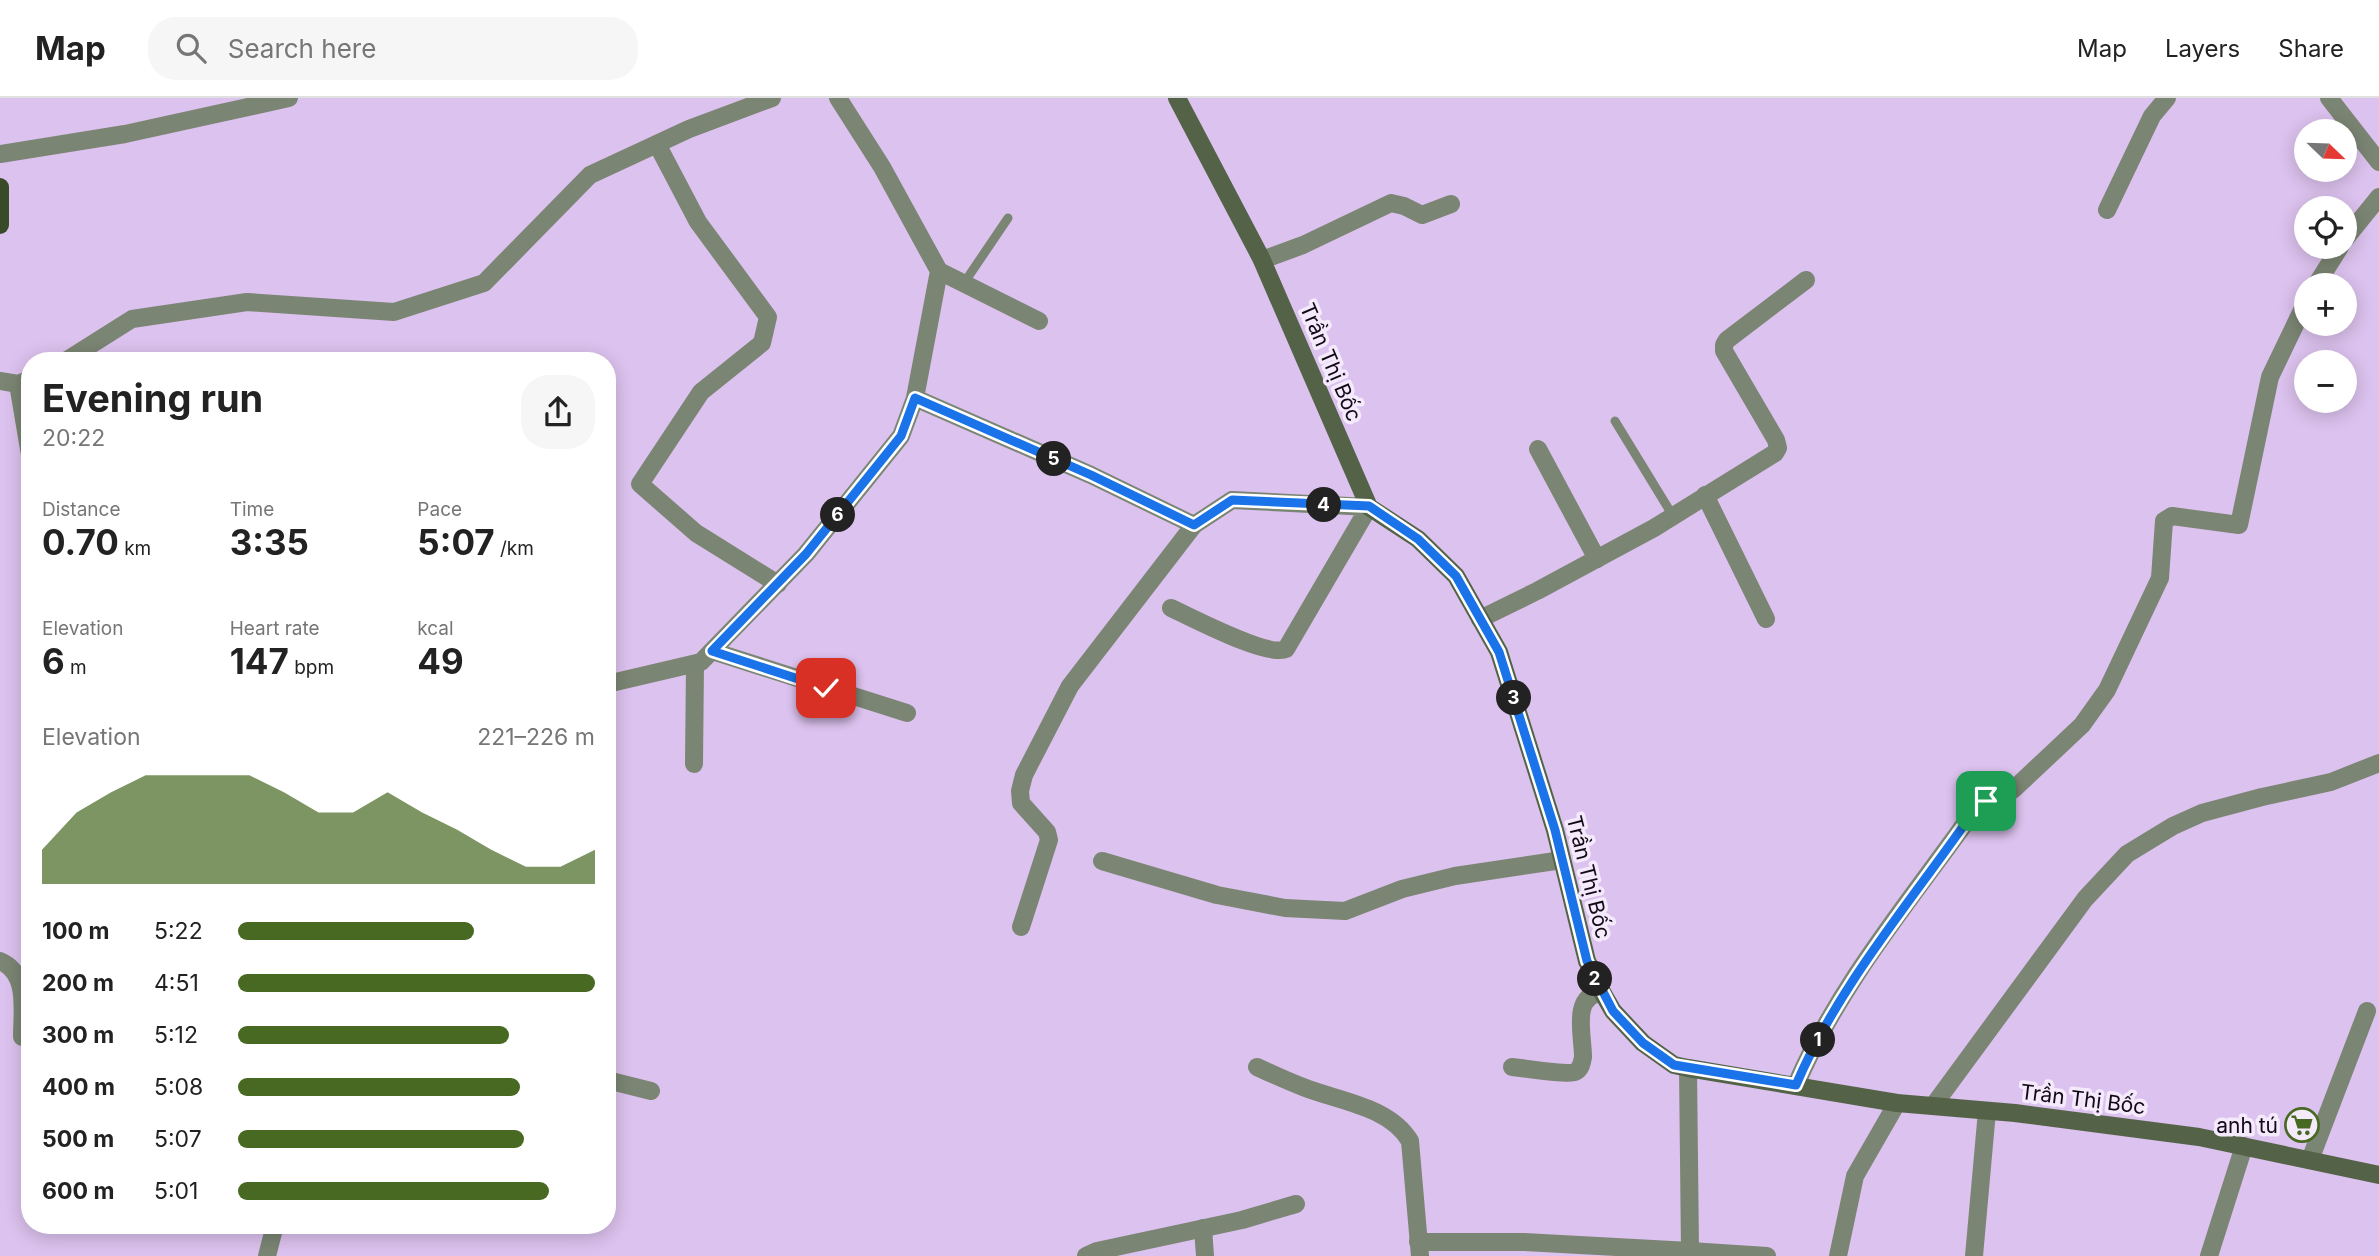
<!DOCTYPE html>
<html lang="en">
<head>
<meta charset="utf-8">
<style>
  :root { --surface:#fff; --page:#f6f6f6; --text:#222; --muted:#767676; --line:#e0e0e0; --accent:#476921 }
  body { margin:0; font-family:Inter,sans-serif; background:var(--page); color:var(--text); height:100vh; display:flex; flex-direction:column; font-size:26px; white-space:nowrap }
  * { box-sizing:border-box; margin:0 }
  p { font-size:23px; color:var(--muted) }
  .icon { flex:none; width:38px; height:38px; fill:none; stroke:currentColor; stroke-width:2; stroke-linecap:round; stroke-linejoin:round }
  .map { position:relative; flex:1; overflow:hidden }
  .side { position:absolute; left:21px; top:254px; width:595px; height:882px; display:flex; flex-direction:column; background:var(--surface); border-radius:28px; box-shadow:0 4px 18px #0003 }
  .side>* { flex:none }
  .needle { width:46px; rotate:113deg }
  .tools { position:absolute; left:2294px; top:21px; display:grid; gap:14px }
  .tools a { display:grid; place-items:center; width:63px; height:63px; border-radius:50%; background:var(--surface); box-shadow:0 4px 18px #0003; font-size:35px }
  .pin { position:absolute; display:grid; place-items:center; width:60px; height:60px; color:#fff; margin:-30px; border-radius:14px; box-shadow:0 4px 10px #0006 }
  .km { position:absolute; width:35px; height:35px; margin:-18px; border-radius:50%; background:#222; color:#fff; font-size:19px; line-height:35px; text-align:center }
  .round { display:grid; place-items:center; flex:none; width:74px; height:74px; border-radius:28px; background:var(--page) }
  .summary { display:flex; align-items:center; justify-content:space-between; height:119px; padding:0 21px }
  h1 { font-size:38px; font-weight:700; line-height:52px }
  .metrics { display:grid; grid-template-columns:repeat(3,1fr); gap:10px; height:119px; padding:7px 21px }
  .metrics div { display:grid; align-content:center }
  .metrics b { font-size:35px; font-weight:700 }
  .metrics small { font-size:19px; font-weight:400 }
  .metrics p { font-size:19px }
  .chart { height:196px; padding:14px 21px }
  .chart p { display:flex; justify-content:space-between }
  .chart svg { width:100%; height:126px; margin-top:7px; fill:var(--accent); opacity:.7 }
  ul { padding:0 21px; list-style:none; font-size:23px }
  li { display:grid; grid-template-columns:112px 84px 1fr; align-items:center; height:52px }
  li i { height:18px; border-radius:9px; background:var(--accent) }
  header { display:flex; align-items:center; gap:42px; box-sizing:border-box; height:98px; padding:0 35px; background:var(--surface); border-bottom:2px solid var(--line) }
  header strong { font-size:33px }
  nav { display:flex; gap:38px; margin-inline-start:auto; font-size:24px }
  .search { width:490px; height:63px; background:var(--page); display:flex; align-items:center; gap:18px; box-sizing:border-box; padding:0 24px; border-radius:28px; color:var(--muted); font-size:26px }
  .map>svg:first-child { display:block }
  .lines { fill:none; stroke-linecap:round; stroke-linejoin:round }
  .lane { stroke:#7b8573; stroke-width:9 }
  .street { stroke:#7b8573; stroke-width:18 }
  .secondary { stroke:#546348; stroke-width:18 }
  .primary { stroke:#394a29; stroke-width:18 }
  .route-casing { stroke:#fff; stroke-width:14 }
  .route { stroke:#1a73e8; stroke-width:9 }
  .labels { text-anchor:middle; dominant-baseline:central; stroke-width:7; stroke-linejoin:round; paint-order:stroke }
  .street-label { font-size:21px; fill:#120917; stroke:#f4eafc }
  .poi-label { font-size:21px; fill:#120917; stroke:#f4eafc; text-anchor:end }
</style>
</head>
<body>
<header>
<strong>Map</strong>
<div class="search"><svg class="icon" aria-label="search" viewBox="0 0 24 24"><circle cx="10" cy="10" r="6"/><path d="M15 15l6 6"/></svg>Search here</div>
<nav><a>Map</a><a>Layers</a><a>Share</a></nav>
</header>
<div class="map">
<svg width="2379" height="1158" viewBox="0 0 2379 1158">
  <rect width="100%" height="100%" fill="#dcc2ee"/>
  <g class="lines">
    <g class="lane">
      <polyline points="964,185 1008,120"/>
      <polyline points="1615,323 1673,418"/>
    </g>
    <g class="street">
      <polyline points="2329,0 2379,64"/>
      <polyline points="657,46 698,124 768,219 762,245 701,294 640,386 696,435 778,486"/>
      <polyline points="0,56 125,36 289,0"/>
      <polyline points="2107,112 2152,18 2167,0"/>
      <polyline points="2345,141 2379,99"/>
      <polyline points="1262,162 1303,147 1391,105 1404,108 1422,117 1451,106"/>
      <polyline points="939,173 1039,223"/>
      <polyline points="2316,187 2340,149"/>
      <polyline points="67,262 132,221 247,204 394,214 484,185 590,77 689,31 772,0"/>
      <polyline points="0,283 18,286 30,281"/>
      <polyline points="18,286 30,357"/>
      <polyline points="915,300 1091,377 1194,427"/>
      <polyline points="1538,351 1597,461"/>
      <polyline points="1705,397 1766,521"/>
      <polyline points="1480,521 1537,493 1654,430 1775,355 1778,350 1776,342 1724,253 1724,247 1727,242 1806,182"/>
      <polyline points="712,553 907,615"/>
      <polyline points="607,586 701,564 806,456 901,338 915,300 939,173 882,69 838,0"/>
      <polyline points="694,666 695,566"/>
      <polyline points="1102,763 1217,797 1285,810 1345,813 1402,791 1455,778 1562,762"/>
      <path d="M1021,829L1049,742L1047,734L1021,705L1020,693L1024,677L1070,588L1194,427L1232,402L1369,409L1286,551C1268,560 1191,519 1171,510"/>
      <path d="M0,863C29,875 22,912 22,939"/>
      <path d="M1257,969C1272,976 1287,983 1303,989C1338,1003 1389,1008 1410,1043L1420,1158"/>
      <path d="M1512,969C1523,970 1568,977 1575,974C1581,971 1582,965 1583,959C1583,936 1571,898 1602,894"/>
      <polyline points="607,982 651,993"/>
      <path d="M1796,987C1837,890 1908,805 1969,720L1986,703L2003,699L2015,690L2082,627L2107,592L2160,480L2164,423L2172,418L2239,427L2270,279L2306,204"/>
      <polyline points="1933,1008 2085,801 2127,756 2173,728 2202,715 2262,699 2331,684 2379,665"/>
      <polyline points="2310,1062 2367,913"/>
      <polyline points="1203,1130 1205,1158"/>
      <polyline points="1418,1144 1524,1144 1690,1153 1688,970"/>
      <polyline points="1690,1153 1767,1158"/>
      <polyline points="267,1158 275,1127"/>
      <polyline points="1086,1158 1097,1153 1242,1122 1296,1106"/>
      <polyline points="1838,1158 1855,1078 1897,1005"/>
      <polyline points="1974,1158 1987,1013"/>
      <polyline points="2209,1158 2244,1048"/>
    </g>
    <polyline class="secondary" points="1177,0 1261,160 1369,409 1418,441 1456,478 1499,554 1555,732 1587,863 1602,894 1613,913 1643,945 1674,967 1688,970 1897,1005 2015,1015 2199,1039 2379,1077"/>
    <polyline class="primary" points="0,89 0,127"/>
  </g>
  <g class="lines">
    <g class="route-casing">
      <path id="route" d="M826,590L712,553L806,456L901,338L915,300L1091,377L1194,427L1232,402L1369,408L1418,441L1456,478L1499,554L1555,732L1587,863L1613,913L1643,945L1674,967L1796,987C1837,890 1909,806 1969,720L1986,703"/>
    </g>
    <use href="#route" class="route"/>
  </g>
  <defs>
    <g id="supermarket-ring" transform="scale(1.75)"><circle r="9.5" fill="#f4eafc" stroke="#476921" stroke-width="1.5"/><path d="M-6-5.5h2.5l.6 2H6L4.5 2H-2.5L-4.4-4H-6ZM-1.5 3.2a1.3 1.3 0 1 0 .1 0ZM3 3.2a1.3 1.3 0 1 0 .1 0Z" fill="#476921"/></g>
  </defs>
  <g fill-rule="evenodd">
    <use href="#supermarket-ring" x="2302" y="1027"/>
  </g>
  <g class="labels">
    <g class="street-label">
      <text transform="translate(1331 264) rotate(67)">Trần Thị Bốc</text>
      <text transform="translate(1589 779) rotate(76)">Trần Thị Bốc</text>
      <text transform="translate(2083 1001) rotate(7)">Trần Thị Bốc</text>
    </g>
    <g class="poi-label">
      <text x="2278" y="1027">anh tú</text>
    </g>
  </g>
</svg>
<div class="tools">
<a><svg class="needle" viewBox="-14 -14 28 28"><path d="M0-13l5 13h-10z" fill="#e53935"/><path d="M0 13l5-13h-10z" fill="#767676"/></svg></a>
<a><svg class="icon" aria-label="locate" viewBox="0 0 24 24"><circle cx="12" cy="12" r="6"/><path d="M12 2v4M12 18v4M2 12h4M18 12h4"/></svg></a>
<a>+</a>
<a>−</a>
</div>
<div class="pin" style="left:1986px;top:703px;background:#1e9e55"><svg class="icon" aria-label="arrive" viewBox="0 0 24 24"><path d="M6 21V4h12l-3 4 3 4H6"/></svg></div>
<div class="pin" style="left:826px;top:590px;background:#d93025"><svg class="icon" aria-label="check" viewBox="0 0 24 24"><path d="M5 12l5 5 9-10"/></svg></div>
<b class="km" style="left:1818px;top:942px">1</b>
<b class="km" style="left:1595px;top:881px">2</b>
<b class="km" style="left:1514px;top:600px">3</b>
<b class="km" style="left:1324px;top:407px">4</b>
<b class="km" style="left:1054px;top:361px">5</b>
<b class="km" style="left:838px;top:417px">6</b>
<section class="side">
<div class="summary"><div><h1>Evening run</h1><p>20:22</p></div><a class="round"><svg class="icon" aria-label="share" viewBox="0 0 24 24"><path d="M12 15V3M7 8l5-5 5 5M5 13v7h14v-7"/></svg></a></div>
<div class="metrics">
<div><p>Distance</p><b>0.70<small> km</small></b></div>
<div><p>Time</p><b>3:35</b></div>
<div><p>Pace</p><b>5:07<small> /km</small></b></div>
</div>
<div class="metrics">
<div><p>Elevation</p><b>6<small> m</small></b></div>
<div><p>Heart rate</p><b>147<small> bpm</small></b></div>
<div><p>kcal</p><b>49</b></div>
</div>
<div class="chart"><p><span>Elevation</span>221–226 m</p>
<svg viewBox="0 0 160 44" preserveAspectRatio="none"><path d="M0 44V32L10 19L20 12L30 6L40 6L50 6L60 6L70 12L80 19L90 19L100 12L110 19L120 25L130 32L140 38L150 38L160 32V44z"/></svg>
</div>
<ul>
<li><b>100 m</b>5:22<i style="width:66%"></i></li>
<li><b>200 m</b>4:51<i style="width:100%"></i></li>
<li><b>300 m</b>5:12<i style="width:76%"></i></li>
<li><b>400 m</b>5:08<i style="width:79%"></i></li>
<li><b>500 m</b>5:07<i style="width:80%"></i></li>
<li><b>600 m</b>5:01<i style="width:87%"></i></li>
</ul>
</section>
</div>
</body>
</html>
